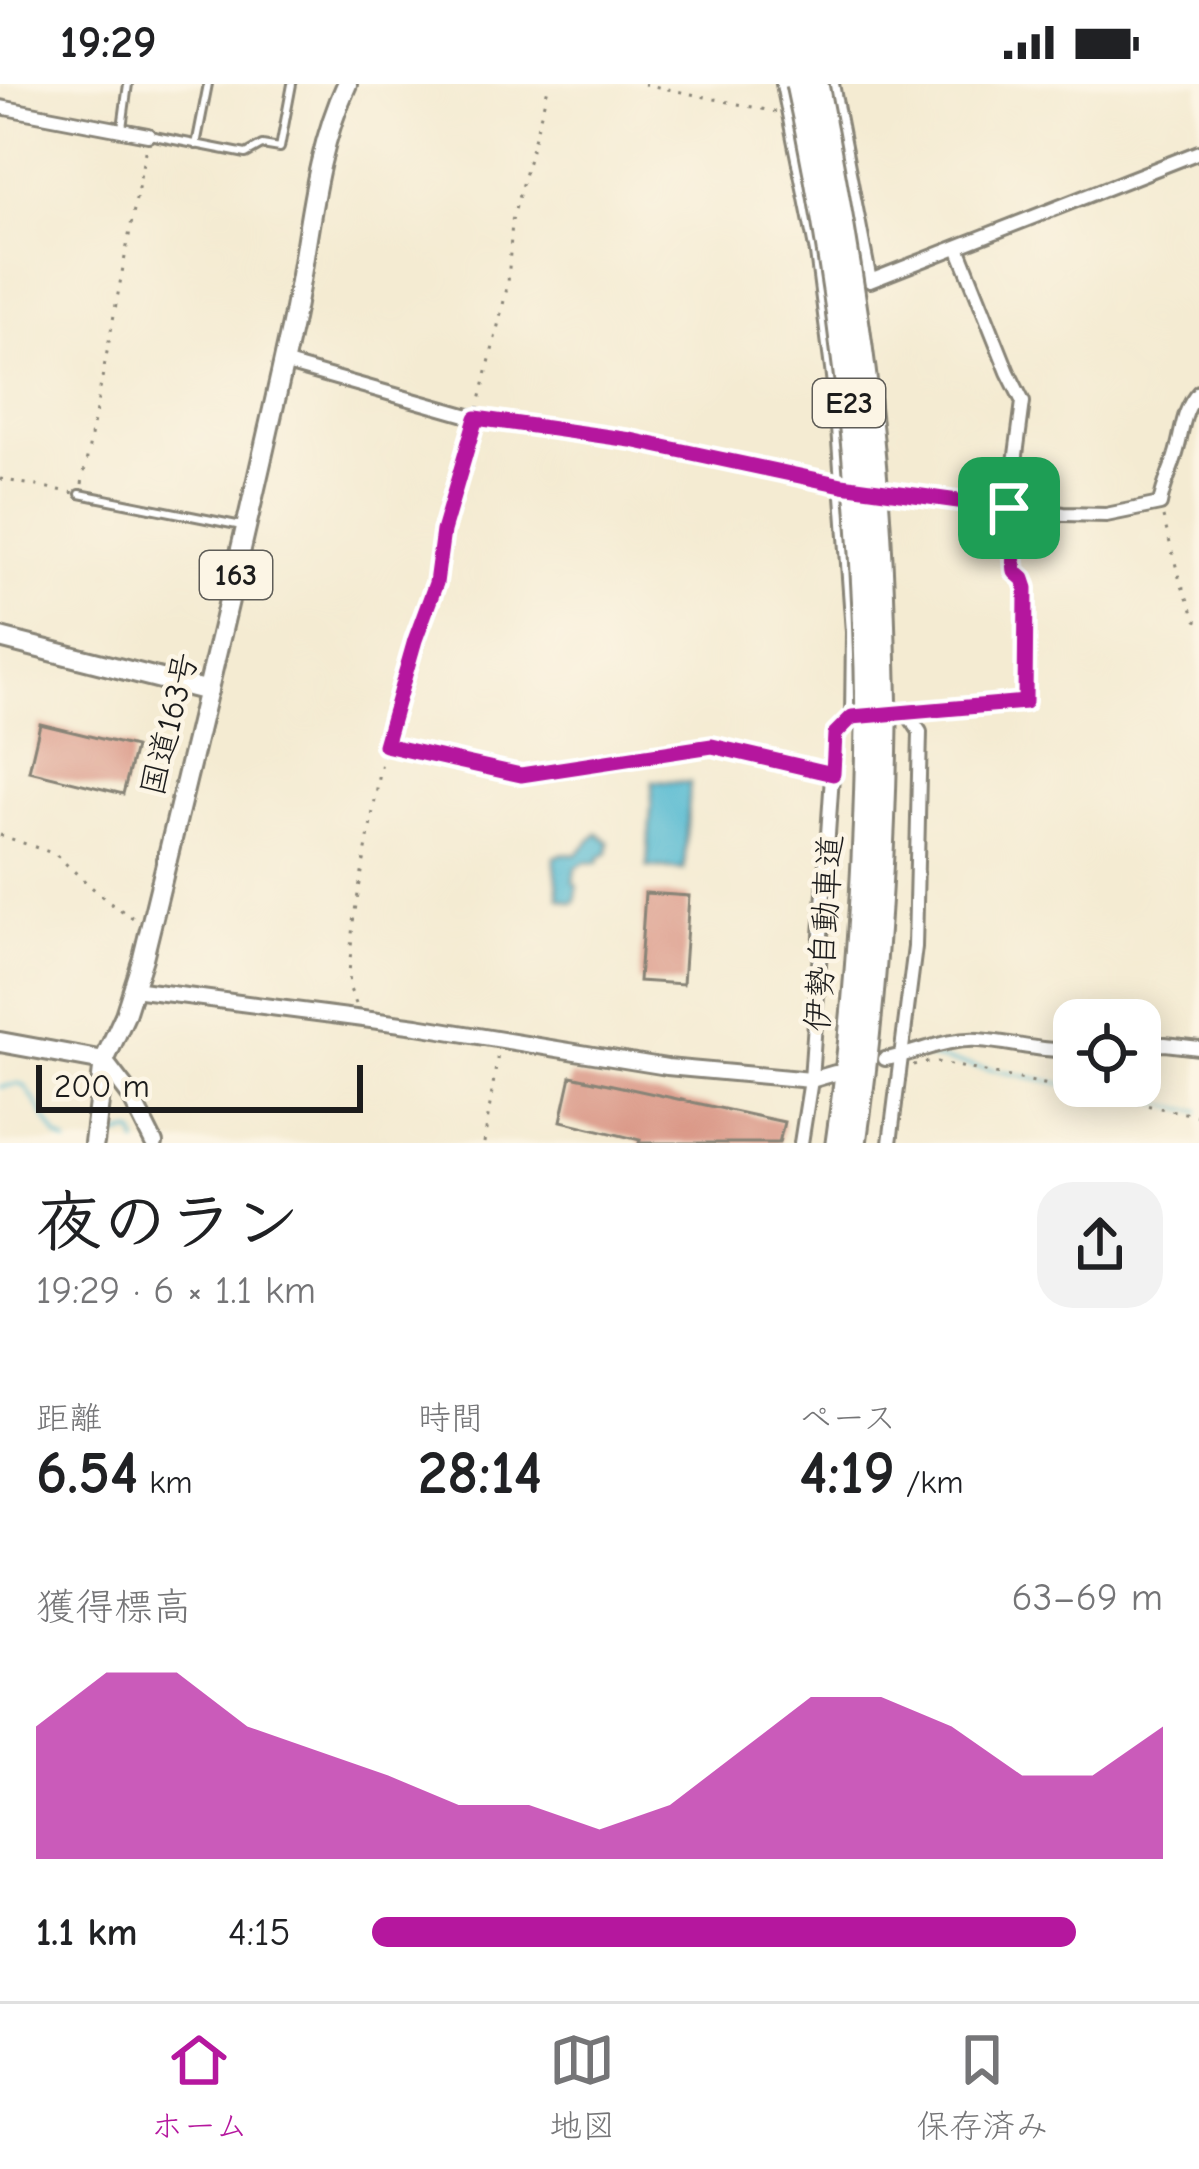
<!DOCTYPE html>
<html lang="ja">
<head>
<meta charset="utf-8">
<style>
  :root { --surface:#fff; --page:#f2f2f2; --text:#202124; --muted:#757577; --line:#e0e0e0; --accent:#b5179e }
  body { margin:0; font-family:"Comic Neue","Klee One",sans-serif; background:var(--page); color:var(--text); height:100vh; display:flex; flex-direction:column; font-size:45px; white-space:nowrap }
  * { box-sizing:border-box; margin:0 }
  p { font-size:39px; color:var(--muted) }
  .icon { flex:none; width:66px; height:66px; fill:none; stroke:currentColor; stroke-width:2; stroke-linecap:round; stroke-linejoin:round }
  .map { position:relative; height:1059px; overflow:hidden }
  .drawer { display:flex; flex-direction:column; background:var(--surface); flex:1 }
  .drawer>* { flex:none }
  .tools { position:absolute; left:1053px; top:915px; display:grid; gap:24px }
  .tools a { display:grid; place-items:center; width:108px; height:108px; border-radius:24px; background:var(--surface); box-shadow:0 6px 30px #0003; font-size:60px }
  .scale { position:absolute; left:36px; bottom:30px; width:327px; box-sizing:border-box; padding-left:12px; border:6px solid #1c1c1c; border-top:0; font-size:33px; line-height:42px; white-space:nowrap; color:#1c1c1c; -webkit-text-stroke:9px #fcf5e5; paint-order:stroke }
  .pin { position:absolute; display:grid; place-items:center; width:102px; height:102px; color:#fff; margin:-51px; border-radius:24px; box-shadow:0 6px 18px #0006 }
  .round { display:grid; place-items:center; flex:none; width:126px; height:126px; border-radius:36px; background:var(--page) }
  .summary { display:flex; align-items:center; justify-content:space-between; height:204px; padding:0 36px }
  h1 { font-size:66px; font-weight:700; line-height:90px }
  .metrics { display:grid; grid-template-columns:repeat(3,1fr); gap:18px; height:204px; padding:12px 36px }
  .metrics div { display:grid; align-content:center }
  .metrics b { font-size:60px; font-weight:700 }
  .metrics small { font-size:33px; font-weight:400 }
  .metrics p { font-size:33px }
  .chart { height:336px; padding:24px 36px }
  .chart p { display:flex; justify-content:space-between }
  .chart svg { width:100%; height:216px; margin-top:12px; fill:var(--accent); opacity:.7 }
  ul { padding:0 36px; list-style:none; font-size:39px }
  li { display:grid; grid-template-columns:192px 144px 1fr; align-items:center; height:90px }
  li i { height:30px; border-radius:15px; background:var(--accent) }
  .status { display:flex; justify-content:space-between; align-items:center; height:84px; padding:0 60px; background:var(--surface); direction:ltr }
  .status svg { height:33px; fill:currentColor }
  .dock { display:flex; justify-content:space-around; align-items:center; height:168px; border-top:3px solid var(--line); background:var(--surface); font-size:33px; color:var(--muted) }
  .dock a { display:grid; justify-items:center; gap:6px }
  .dock .selected { color:var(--accent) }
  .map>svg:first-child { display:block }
  .water { fill:#53b9d1; stroke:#386a76; stroke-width:3 }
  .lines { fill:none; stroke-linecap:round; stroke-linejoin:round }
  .stream { stroke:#53b9d1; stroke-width:3 }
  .building { fill:#da9887 }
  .service-casing { stroke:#888477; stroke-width:12 }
  .minor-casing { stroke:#888477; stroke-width:18 }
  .tertiary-casing { stroke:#888477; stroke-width:20 }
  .secondary-casing { stroke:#888477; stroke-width:22 }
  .primary-casing { stroke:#888477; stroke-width:24 }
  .trunk-casing { stroke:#888477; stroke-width:24 }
  .motorway-casing { stroke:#888477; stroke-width:27 }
  .path { stroke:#888477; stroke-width:3; stroke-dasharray:3 9; stroke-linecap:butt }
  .service { stroke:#fff; stroke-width:6 }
  .minor { stroke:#fff; stroke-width:12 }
  .tertiary { stroke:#fff; stroke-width:14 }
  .secondary { stroke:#fff; stroke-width:16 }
  .primary { stroke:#fff; stroke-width:18 }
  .trunk { stroke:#fff; stroke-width:18 }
  .motorway { stroke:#fff; stroke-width:21 }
  .motorway-bridge-casing { stroke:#888477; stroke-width:27; stroke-linecap:butt }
  .motorway-bridge { stroke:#fff; stroke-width:21 }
  .route-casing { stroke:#fff; stroke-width:24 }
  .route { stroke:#b5179e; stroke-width:15 }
  .labels { text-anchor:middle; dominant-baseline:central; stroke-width:9; stroke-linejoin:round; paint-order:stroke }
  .shield { fill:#fcf5e5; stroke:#5f5d58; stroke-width:3 }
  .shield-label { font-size:30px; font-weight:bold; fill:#1c1c1c }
  .street-label { font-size:33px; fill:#1c1c1c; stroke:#fcf5e5 }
</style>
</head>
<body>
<div class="status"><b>19:29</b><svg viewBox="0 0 49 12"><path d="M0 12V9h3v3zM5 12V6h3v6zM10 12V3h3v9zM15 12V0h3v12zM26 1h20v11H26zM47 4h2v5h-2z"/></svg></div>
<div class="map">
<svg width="1199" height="1059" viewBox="0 0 1199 1059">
  <rect width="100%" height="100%" fill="#fcf5e5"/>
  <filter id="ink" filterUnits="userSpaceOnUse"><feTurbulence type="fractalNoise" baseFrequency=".00833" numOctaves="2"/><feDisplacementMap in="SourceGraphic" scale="24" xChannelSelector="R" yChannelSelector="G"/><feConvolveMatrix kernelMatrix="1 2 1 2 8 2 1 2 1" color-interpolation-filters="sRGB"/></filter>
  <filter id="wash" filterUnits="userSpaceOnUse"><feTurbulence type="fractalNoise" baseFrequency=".004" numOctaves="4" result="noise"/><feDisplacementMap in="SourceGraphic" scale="48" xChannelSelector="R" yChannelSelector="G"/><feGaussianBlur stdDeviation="2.7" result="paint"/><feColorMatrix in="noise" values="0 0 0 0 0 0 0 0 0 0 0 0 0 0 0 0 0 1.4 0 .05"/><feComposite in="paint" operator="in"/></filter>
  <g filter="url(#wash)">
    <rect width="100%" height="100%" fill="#f4ebd2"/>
    <g class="water">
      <polygon points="653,697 690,699 684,786 647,783"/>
      <polygon points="598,749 609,758 608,769 599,774 598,779 585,778 576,784 573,798 577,802 576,816 573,819 559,814 554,773 564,769 576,771"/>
    </g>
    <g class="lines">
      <g class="stream">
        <polyline points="927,973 1074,1002"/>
        <polyline points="1078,1002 1199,1028"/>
        <polyline points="0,1003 19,1000 26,1003 58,1054 67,1059"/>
        <polyline points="105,1055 129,1048 135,1050 137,1059"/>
      </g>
    </g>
    <g id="blocks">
      <g class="building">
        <polygon points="40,640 135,663 123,710 29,687"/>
        <polygon points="645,809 689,812 683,900 639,897"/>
        <polygon points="571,992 784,1038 779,1059 639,1059 640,1056 561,1037"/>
      </g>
    </g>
  </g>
  <g filter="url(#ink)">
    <use href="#blocks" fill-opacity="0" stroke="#888477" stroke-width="3"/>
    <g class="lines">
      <g class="service-casing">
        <g id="service">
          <polyline points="122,44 128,0"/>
          <polyline points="149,51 246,70 262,61 280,64 292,0"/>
          <polyline points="196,61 208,0"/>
          <polyline points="80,410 242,442"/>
        </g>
      </g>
      <g class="minor-casing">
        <g id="minor">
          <polyline points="783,0 817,169 836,316 853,548 852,633"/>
          <polyline points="832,0 870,197 1199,68"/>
          <polyline points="0,23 148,51"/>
          <polyline points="958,163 1008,288 1023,318 1009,424 1015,488 1023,495 1026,504 1025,618"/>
          <path d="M283,279L476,334L631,357L842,401L1064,430L1106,431L1160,420C1163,402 1170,389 1175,373C1183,349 1181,328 1199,308"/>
          <polyline points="1140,961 1165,960 1199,964"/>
          <path d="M885,975C916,970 946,954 978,956C1011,958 1041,968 1074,966"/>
          <polyline points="801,1059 811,996 835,649 852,633 906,627 920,648 915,863 890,1059"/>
        </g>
      </g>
      <g class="tertiary-casing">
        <polyline id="tertiary" points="133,905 417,942 667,983 811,996 835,989"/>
      </g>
      <g class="secondary-casing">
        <polyline id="secondary" points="104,977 130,1011 154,1059"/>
      </g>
      <g class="primary-casing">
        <polyline id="primary" points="94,1059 104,977"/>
      </g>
      <g class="trunk-casing">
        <g id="trunk">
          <polyline points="0,554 208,607"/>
          <path d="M0,958L104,977L125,931L143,874C194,666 244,458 290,249C309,167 311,77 347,0"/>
        </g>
      </g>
      <g class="motorway-casing">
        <g id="motorway">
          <path d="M837,1059C857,921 865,782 867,642"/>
          <path d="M855,1059C875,920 884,781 886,641"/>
        </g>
      </g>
      <g class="path">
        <polyline points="644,0 776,28"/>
        <polyline points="478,325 508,200 512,137 549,0"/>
        <polyline points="0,395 75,409"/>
        <polyline points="82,400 146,62"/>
        <polyline points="1163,433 1180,497 1196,536 1199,537"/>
        <polyline points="920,626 1012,619"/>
        <polyline points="387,661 521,691 712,663 819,687"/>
        <polyline points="0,751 55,770 107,817 138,837"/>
        <polyline points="356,920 350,905 349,890 353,838 385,661 415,556 436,499 443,447 473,346"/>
        <polyline points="913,981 932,977 1199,1032"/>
        <polyline points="484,1059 498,969"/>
      </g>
      <use href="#service" class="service"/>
      <use href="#minor" class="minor"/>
      <use href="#tertiary" class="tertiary"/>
      <use href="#secondary" class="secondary"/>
      <use href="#primary" class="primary"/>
      <use href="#trunk" class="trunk"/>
      <use href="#motorway" class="motorway"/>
      <g class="motorway-bridge-casing">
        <g id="motorway-bridge">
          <path d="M797,0C843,212 865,426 867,642"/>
          <path d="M817,0C840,118 860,236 872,355C882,450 884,546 886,641"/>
        </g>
      </g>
      <use href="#motorway-bridge" class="motorway-bridge"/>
    </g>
  </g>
  <g class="lines" filter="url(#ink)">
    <g class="route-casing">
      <polygon id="route" points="476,334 631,356 842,401 1009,424 1015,488 1023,495 1026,504 1025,618 852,633 835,650 833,690 712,662 521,691 385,661 415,556 436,499 443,447"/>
    </g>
    <use href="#route" class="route"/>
  </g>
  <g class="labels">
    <g class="shield">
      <rect x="813" y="295" width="72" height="48" rx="9"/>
      <rect x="200" y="467" width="72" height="48" rx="9"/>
    </g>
    <g class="shield-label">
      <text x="849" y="319">E23</text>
      <text x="236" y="491">163</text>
    </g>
    <g class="street-label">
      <text transform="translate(169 640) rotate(-76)">国道163号</text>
      <text transform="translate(824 849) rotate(-86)">伊勢自動車道</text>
    </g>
  </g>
</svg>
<div class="tools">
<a><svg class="icon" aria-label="locate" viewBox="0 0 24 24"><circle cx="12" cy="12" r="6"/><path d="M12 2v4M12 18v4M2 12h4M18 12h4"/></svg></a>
</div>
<div class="scale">200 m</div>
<div class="pin" style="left:1009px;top:424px;background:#1e9e55"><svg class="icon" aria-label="arrive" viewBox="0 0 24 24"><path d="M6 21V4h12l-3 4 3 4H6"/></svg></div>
</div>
<section class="drawer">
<div class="summary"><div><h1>夜のラン</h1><p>19:29 · 6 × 1.1 km</p></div><a class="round"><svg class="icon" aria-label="share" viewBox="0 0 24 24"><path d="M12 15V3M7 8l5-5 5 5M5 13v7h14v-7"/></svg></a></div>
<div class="metrics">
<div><p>距離</p><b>6.54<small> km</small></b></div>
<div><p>時間</p><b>28:14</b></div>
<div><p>ペース</p><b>4:19<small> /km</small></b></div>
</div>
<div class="chart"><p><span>獲得標高</span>63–69 m</p>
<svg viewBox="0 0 160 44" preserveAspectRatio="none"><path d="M0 44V17L10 6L20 6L30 17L40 22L50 27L60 33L70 33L80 38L90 33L100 22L110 11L120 11L130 17L140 27L150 27L160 17V44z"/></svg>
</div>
<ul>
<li><b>1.1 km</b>4:15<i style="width:89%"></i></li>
</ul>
</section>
<nav class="dock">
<a class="selected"><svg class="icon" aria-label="home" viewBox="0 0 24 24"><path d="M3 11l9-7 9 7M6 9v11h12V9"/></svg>ホーム</a>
<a><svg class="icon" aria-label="map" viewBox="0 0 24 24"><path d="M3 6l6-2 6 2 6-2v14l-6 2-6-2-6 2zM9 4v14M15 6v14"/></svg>地図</a>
<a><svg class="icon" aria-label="saved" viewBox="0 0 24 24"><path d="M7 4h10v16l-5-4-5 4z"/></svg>保存済み</a>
</nav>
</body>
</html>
